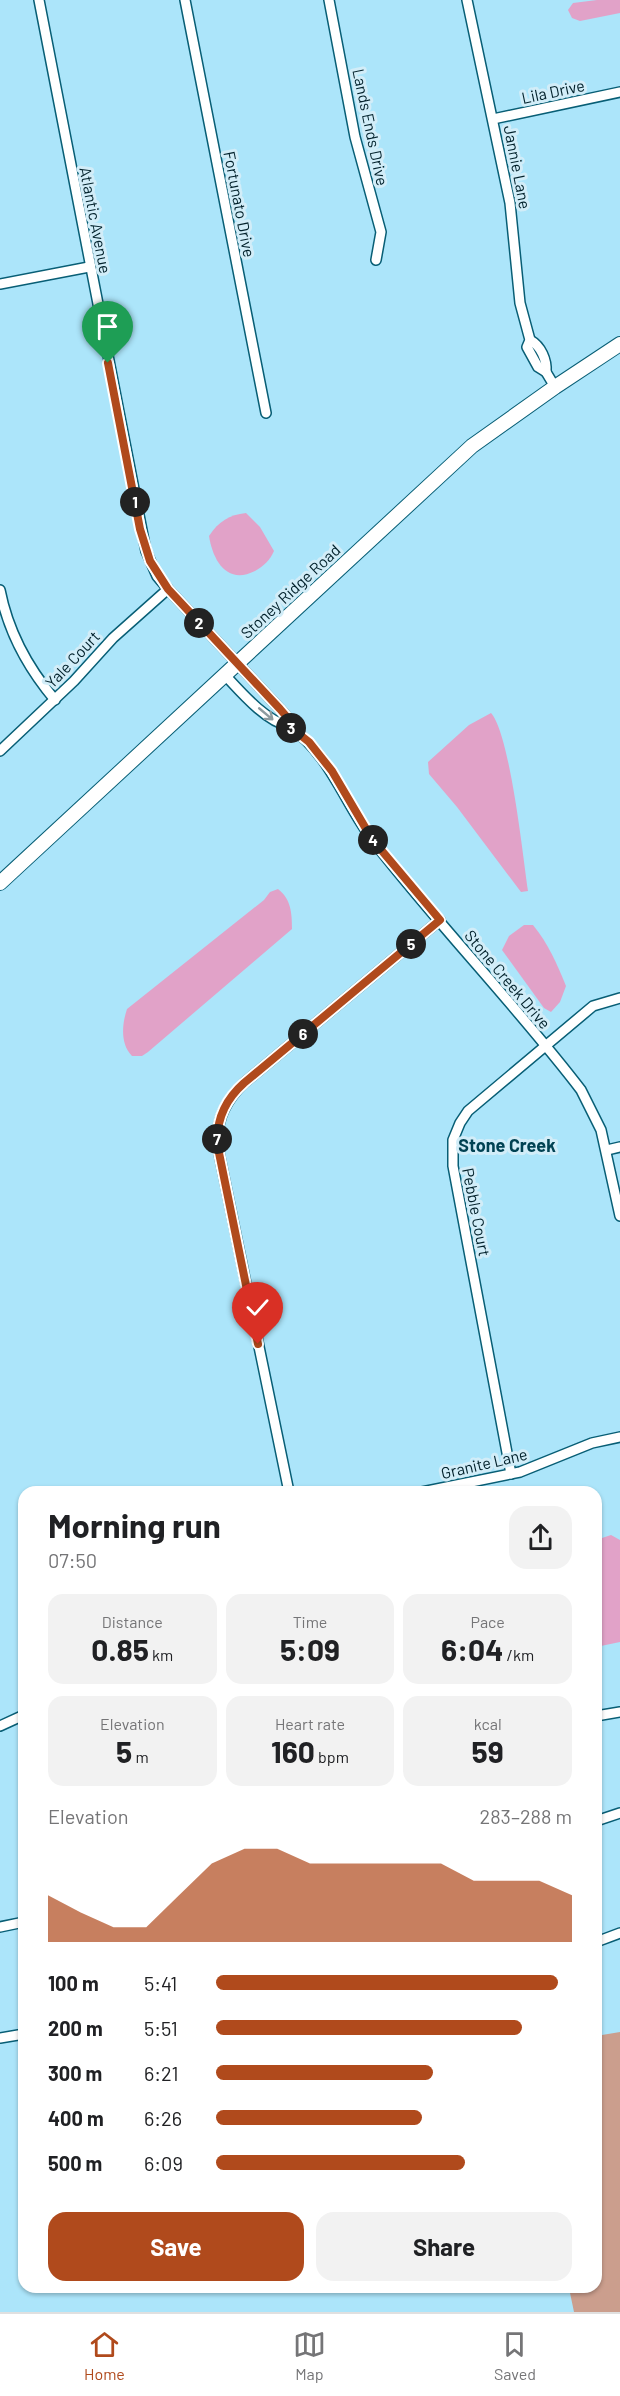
<!DOCTYPE html>
<html lang="en">
<head>
<meta charset="utf-8">
<style>
  :root { --surface:#fff; --page:#f2f2f2; --text:#202124; --muted:#757577; --line:#e0e0e0; --accent:#b04a1c }
  body { margin:0; font-family:Barlow,sans-serif; background:var(--page); color:var(--text); height:100vh; display:flex; flex-direction:column; font-size:22px; white-space:nowrap }
  * { box-sizing:border-box; margin:0 }
  p { font-size:20px; color:var(--muted) }
  .icon { flex:none; width:33px; height:33px; fill:none; stroke:currentColor; stroke-width:2; stroke-linecap:round; stroke-linejoin:round }
  .map { position:relative; flex:1; overflow:hidden }
  .side { position:absolute; left:18px; top:1486px; width:584px; height:807px; display:flex; flex-direction:column; background:var(--surface); border-radius:18px; box-shadow:0 2px 4px #0004 }
  .side>* { flex:none }
  .pin { position:absolute; display:grid; place-items:center; width:51px; height:51px; color:#fff; margin:-62px -26px; border-radius:50% 50% 50% 0; rotate:-45deg; box-shadow:0 0 6px #0007 }
  .pin .icon { rotate:45deg }
  .km { position:absolute; width:30px; height:30px; margin:-15px; border-radius:50%; background:#222; color:#fff; font-size:16px; line-height:30px; text-align:center }
  .round { display:grid; place-items:center; flex:none; width:63px; height:63px; border-radius:18px; background:var(--page) }
  .overview { display:flex; align-items:center; justify-content:space-between; height:102px; padding:0 30px }
  h1 { font-size:33px; font-weight:700; line-height:45px }
  .metrics { display:grid; grid-template-columns:repeat(3,1fr); gap:9px; height:102px; padding:6px 30px }
  .metrics div { display:grid; align-content:center; border-radius:15px; background:var(--page); text-align:center }
  .metrics b { font-size:30px; font-weight:700 }
  .metrics small { font-size:16px; font-weight:400 }
  .metrics p { font-size:16px }
  .chart { height:168px; padding:12px 30px }
  .chart p { display:flex; justify-content:space-between }
  .chart svg { width:100%; height:108px; margin-top:6px; fill:var(--accent); opacity:.7 }
  .primary-button { display:flex; gap:12px; margin-top:auto; padding:12px 30px }
  .primary-button a { flex:1; height:69px; border-radius:18px; background:var(--accent); color:#fff; font-size:24px; font-weight:700; line-height:69px; text-align:center }
  .primary-button a+a { background:var(--page); color:var(--text) }
  ul { padding:0 30px; list-style:none; font-size:20px }
  li { display:grid; grid-template-columns:96px 72px 1fr; align-items:center; height:45px }
  li i { height:15px; border-radius:8px; background:var(--accent) }
  .menu { display:flex; justify-content:space-around; align-items:center; height:84px; border-top:2px solid var(--line); background:var(--surface); font-size:16px; color:var(--muted) }
  .menu a { display:grid; justify-items:center; gap:3px }
  .menu .on { color:var(--accent) }
  .map>svg:first-child { display:block }
  .green { fill:#cb9e8d }
  .water { fill:#e1a2c8 }
  .lines { fill:none; stroke-linecap:round; stroke-linejoin:round }
  .street-casing { stroke:#085e75; stroke-width:12 }
  .secondary-casing { stroke:#085e75; stroke-width:16 }
  .street { stroke:#fff; stroke-width:9 }
  .secondary { stroke:#fff; stroke-width:14 }
  .oneway { stroke:#8d9b9f }
  .route-casing { stroke:#fff; stroke-width:12 }
  .route { stroke:#b04a1c; stroke-width:8 }
  .labels { text-anchor:middle; dominant-baseline:central; stroke-width:6; stroke-linejoin:round; paint-order:stroke }
  .street-label { font-size:16px; fill:#01202a; stroke:#d2edf8 }
  .neighbourhood-label { font-size:18px; font-weight:bold; fill:#014253; stroke:#d2edf8 }
</style>
</head>
<body>
<div class="map">
<svg width="620" height="2312" viewBox="0 0 620 2312">
  <rect width="100%" height="100%" fill="#ace5fa"/>
  <polygon class="green" points="620,2032 620,2312 574,2312 569,2288 596,2288 596,2036"/>
  <g class="water">
    <polygon points="597,0 620,0 620,13 580,21 572,18 568,10 573,3"/>
    <path d="M246,513L260,527L274,551C270,560 264,566 255,571C227,585 213,561 209,536C219,521 229,515 246,513Z"/>
    <path d="M491,713C510,734 523,857 528,891L521,892L457,807L429,774L428,762L469,725Z"/>
    <path d="M278,889C291,899 292,913 292,929L148,1052L142,1056H132C120,1044 122,1024 127,1009L264,900L270,892Z"/>
    <path d="M524,925H533C548,943 557,964 566,986L560,1002L551,1012L544,1008L502,950L509,936Z"/>
    <polygon points="611,1535 620,1540 620,1642 596,1647 596,1540"/>
  </g>
  <g class="lines">
    <g class="street-casing">
      <g id="street">
        <path d="M39,0L146,551L157,576L168,589L280,709L286,716L289,726C266,722 240,691 224,674"/>
        <polyline points="185,0 266,413"/>
        <polyline points="329,0 355,137 381,232 376,260"/>
        <polyline points="467,0 510,203 520,303 530,340 527,347 538,367 546,372 555,387"/>
        <polyline points="493,119 620,92"/>
        <polyline points="0,284 89,267"/>
        <path d="M530,340C541,346 547,360 546,372"/>
        <path d="M0,590C8,631 28,668 55,700"/>
        <path d="M289,726C331,755 344,803 374,842C440,927 516,1005 581,1090L601,1130L620,1216"/>
        <polyline points="0,751 74,681 113,638 168,589"/>
        <polyline points="607,1150 620,1147"/>
        <polyline points="511,1474 453,1166 453,1140 460,1123 468,1111 593,1006 620,998"/>
        <path d="M289,1492L218,1148C215,1122 225,1101 244,1083L440,920"/>
        <polyline points="422,1492 520,1472 592,1443 620,1437"/>
        <polyline points="596,1716 620,1712"/>
        <polyline points="0,1726 24,1715"/>
        <polyline points="596,1821 620,1813"/>
        <polyline points="0,1927 24,1922"/>
        <polyline points="596,1942 620,1933"/>
        <polyline points="0,2038 24,2034"/>
      </g>
    </g>
    <g class="secondary-casing">
      <polyline id="secondary" points="0,883 472,446 555,387 620,344"/>
    </g>
    <use href="#street" class="street"/>
    <use href="#secondary" class="secondary"/>
  </g>
  <defs><path id="oneway-shaft" d="M-6 0H5M1.5-3L5.5 0L1.5 3" fill="none" stroke-width="1.6" stroke-linecap="round" stroke-linejoin="round" transform="scale(1.5)"/></defs>
  <use class="oneway" href="#oneway-shaft" transform="translate(266 714) rotate(40)"/>
  <g class="lines">
    <g class="route-casing">
      <path id="route" d="M108,363L140,529L150,561L168,589L280,709L286,716L289,726L309,742L332,771L372,839L440,920L244,1083C225,1100 215,1122 218,1148L258,1344"/>
    </g>
    <use href="#route" class="route"/>
  </g>
  <g class="labels">
    <g class="street-label">
      <text transform="translate(553 91) rotate(-12)">Lila Drive</text>
      <text transform="translate(371 127) rotate(78)">Lands Ends Drive</text>
      <text transform="translate(518 167) rotate(79)">Jannie Lane</text>
      <text transform="translate(240 204) rotate(79)">Fortunato Drive</text>
      <text transform="translate(96 220) rotate(79)">Atlantic Avenue</text>
      <text transform="translate(290 591) rotate(-43)">Stoney Ridge Road</text>
      <text transform="translate(72 659) rotate(-47)">Yale Court</text>
      <text transform="translate(508 979) rotate(50)">Stone Creek Drive</text>
      <text transform="translate(477 1212) rotate(79)">Pebble Court</text>
      <text transform="translate(484 1463) rotate(-13)">Granite Lane</text>
    </g>
    <g class="neighbourhood-label">
      <text x="507" y="1145">Stone Creek</text>
    </g>
  </g>
</svg>
<div class="pin" style="left:108px;top:363px;background:#1e9e55"><svg class="icon" aria-label="arrive" viewBox="0 0 24 24"><path d="M6 21V4h12l-3 4 3 4H6"/></svg></div>
<div class="pin" style="left:258px;top:1344px;background:#d93025"><svg class="icon" aria-label="check" viewBox="0 0 24 24"><path d="M5 12l5 5 9-10"/></svg></div>
<b class="km" style="left:135px;top:502px">1</b>
<b class="km" style="left:199px;top:623px">2</b>
<b class="km" style="left:291px;top:728px">3</b>
<b class="km" style="left:373px;top:840px">4</b>
<b class="km" style="left:411px;top:944px">5</b>
<b class="km" style="left:303px;top:1034px">6</b>
<b class="km" style="left:217px;top:1139px">7</b>
<section class="side">
<div class="overview"><div><h1>Morning run</h1><p>07:50</p></div><a class="round"><svg class="icon" aria-label="share" viewBox="0 0 24 24"><path d="M12 15V3M7 8l5-5 5 5M5 13v7h14v-7"/></svg></a></div>
<div class="metrics">
<div><p>Distance</p><b>0.85<small> km</small></b></div>
<div><p>Time</p><b>5:09</b></div>
<div><p>Pace</p><b>6:04<small> /km</small></b></div>
</div>
<div class="metrics">
<div><p>Elevation</p><b>5<small> m</small></b></div>
<div><p>Heart rate</p><b>160<small> bpm</small></b></div>
<div><p>kcal</p><b>59</b></div>
</div>
<div class="chart"><p><span>Elevation</span>283–288 m</p>
<svg viewBox="0 0 160 44" preserveAspectRatio="none"><path d="M0 44V25L10 32L20 38L30 38L40 25L50 12L60 6L70 6L80 12L90 12L100 12L110 12L120 12L130 19L140 19L150 19L160 25V44z"/></svg>
</div>
<ul>
<li><b>100 m</b>5:41<i style="width:96%"></i></li>
<li><b>200 m</b>5:51<i style="width:86%"></i></li>
<li><b>300 m</b>6:21<i style="width:61%"></i></li>
<li><b>400 m</b>6:26<i style="width:58%"></i></li>
<li><b>500 m</b>6:09<i style="width:70%"></i></li>
</ul>
<div class="primary-button"><a>Save</a><a>Share</a></div>
</section>
</div>
<nav class="menu">
<a class="on"><svg class="icon" aria-label="home" viewBox="0 0 24 24"><path d="M3 11l9-7 9 7M6 9v11h12V9"/></svg>Home</a>
<a><svg class="icon" aria-label="map" viewBox="0 0 24 24"><path d="M3 6l6-2 6 2 6-2v14l-6 2-6-2-6 2zM9 4v14M15 6v14"/></svg>Map</a>
<a><svg class="icon" aria-label="saved" viewBox="0 0 24 24"><path d="M7 4h10v16l-5-4-5 4z"/></svg>Saved</a>
</nav>
</body>
</html>
